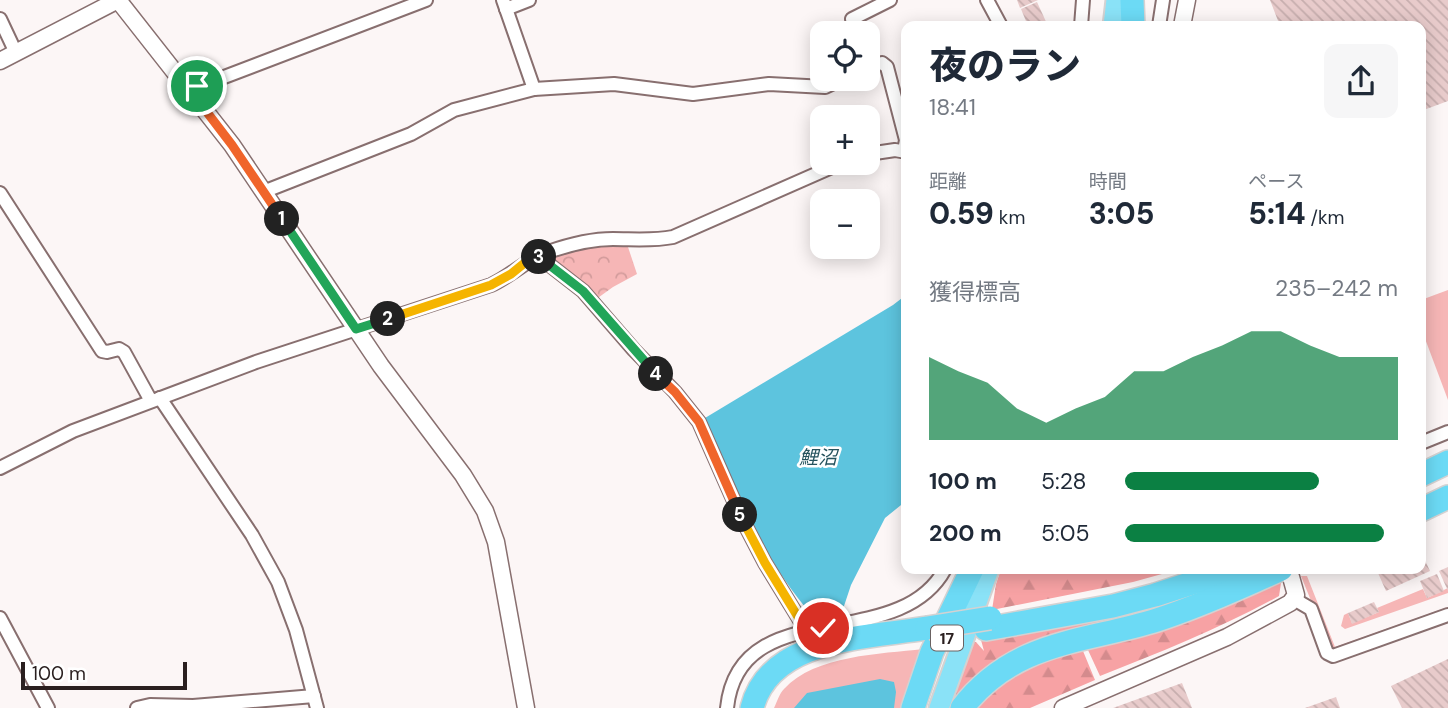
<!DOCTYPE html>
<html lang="ja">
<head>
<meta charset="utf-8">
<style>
  :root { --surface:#fff; --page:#f6f6f7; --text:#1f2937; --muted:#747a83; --accent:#0b8043 }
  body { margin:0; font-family:"DM Sans","Noto Sans JP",sans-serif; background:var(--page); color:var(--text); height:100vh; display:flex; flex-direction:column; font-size:26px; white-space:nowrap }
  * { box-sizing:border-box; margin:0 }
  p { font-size:23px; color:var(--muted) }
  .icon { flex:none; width:38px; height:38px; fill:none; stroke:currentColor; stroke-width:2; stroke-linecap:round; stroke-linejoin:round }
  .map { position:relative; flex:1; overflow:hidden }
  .drawer { position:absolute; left:901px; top:21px; width:525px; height:553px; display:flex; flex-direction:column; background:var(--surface); border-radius:14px; box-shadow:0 4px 18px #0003 }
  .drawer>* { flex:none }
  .buttons { position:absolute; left:810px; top:21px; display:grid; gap:14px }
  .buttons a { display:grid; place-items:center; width:70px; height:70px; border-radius:14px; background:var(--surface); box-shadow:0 4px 18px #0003; font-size:35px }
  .scale { position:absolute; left:21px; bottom:18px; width:166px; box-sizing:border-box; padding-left:7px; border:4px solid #2a1f1f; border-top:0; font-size:19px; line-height:24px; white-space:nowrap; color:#2a1f1f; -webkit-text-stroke:5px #fff; paint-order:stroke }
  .pin { position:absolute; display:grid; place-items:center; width:60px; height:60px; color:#fff; margin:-30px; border:4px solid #fff; border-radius:50%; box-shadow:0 2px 7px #0007 }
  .km { position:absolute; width:35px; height:35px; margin:-18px; border-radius:50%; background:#222; color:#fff; font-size:19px; line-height:35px; text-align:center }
  .round { display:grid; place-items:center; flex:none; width:74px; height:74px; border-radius:14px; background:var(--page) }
  .headline { display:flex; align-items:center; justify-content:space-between; height:119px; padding:0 28px }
  h1 { font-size:38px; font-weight:800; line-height:52px }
  .figures { display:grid; grid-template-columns:repeat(3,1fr); gap:10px; height:119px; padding:7px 28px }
  .figures div { display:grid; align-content:center }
  .figures b { font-size:30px; font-weight:800 }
  .figures small { font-size:19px; font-weight:400 }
  .figures p { font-size:19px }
  .chart { height:196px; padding:14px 28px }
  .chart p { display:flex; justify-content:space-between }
  .chart svg { width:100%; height:126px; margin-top:7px; fill:var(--accent); opacity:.7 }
  ul { padding:0 28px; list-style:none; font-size:23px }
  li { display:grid; grid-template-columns:112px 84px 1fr; align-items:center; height:52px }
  li i { height:18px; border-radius:9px; background:var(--accent) }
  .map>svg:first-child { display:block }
  .grass { fill:#f6b6b6 }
  .forest { fill:url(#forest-firs) }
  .park { fill:url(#park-crowns) }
  .water { fill:#5dc4de }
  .building { fill:url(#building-back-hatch) }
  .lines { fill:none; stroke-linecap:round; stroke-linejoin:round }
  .minor-casing { stroke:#886f6f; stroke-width:16 }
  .tertiary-casing { stroke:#886f6f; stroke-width:19 }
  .trunk-casing { stroke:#d4d2d2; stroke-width:23 }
  .motorway-casing { stroke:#d4d2d2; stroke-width:26 }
  .minor { stroke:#fff; stroke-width:12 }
  .tertiary { stroke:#fff; stroke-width:16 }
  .trunk { stroke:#8ae2f7; stroke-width:19 }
  .motorway { stroke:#6cdaf5; stroke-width:23 }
  .motorway-bridge-casing { stroke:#d4d2d2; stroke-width:26; stroke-linecap:butt }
  .motorway-bridge { stroke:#6cdaf5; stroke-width:23 }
  .split-1-casing { stroke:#fff; stroke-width:14 }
  .split-2-casing { stroke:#fff; stroke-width:14 }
  .split-3-casing { stroke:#fff; stroke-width:14 }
  .split-4-casing { stroke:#fff; stroke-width:14 }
  .split-5-casing { stroke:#fff; stroke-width:14 }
  .split-6-casing { stroke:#fff; stroke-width:14 }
  .split-1 { stroke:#f0652b; stroke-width:9 }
  .split-2 { stroke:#22a559; stroke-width:9 }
  .split-3 { stroke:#f5b400; stroke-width:9 }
  .split-4 { stroke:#22a559; stroke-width:9 }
  .split-5 { stroke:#f0652b; stroke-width:9 }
  .split-6 { stroke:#f5b400; stroke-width:9 }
  .labels { text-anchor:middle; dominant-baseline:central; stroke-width:5; stroke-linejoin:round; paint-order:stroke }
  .shield { fill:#fff; stroke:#6a6262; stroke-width:2 }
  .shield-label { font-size:16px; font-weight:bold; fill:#2a1f1f }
  .water-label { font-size:19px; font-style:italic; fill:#26535e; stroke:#fff }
</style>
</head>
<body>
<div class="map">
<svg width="1448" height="708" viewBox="0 0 1448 708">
  <defs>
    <pattern id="forest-firs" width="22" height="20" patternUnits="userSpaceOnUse" patternTransform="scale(1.75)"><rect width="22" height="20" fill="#f7a2a4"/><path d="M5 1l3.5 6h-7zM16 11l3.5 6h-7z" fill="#d48b8d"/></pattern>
    <pattern id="park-crowns" width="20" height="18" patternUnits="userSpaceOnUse" patternTransform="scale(1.75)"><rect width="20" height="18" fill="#f6b6b6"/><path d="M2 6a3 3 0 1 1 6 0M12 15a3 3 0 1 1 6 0" fill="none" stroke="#d39c9c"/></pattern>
    <pattern id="building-back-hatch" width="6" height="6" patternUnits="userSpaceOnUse" patternTransform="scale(1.75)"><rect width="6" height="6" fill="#e8cbcb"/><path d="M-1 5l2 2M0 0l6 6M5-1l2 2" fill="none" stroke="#c7aeae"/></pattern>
  </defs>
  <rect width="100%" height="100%" fill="#fcf6f6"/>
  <g class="grass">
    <polygon points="1448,290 1448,400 1421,328 1421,300"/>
    <polygon points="1301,576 1307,576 1335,647 1448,607 1448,610 1331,650"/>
    <polygon points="1448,588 1448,593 1345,629 1341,626 1344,615 1348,613 1352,623 1379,612 1377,608 1423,589 1427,598"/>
    <path d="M923,649L902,708H774C777,702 779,694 784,689C815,655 881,654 923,649Z"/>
  </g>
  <g class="forest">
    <polygon points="1001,569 1180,569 1133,582 992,610 996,584"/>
    <path d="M1277,579L1281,583L1279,596C1221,628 1161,652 1100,676L1088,650L1083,651L1095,680L1030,708H971L1009,674Z"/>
    <polygon points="1233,586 1035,646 956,708 948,708 973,642 976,642 984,651 981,640 983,638"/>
  </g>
  <polygon class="park" points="627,244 637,274 613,287 595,300 550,258 592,247"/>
  <g class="water">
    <path d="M906,295V501L885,518L851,585L843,609L812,615C762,559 734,486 705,418L893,305Z"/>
    <polygon points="880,679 894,682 896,692 894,708 794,708 807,693"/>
  </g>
  <g class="building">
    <polygon points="1017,0 1038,0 1020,8"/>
    <polygon points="1270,0 1448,0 1448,101 1421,111 1421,26 1280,26"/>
    <polygon points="1037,2 1048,26 1028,26 1021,9"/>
    <polygon points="1421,552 1430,571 1386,591 1378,573 1386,569 1421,569"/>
    <polygon points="1448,567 1448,591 1439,571"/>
    <polygon points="1437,574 1444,591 1427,598 1420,581"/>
    <polygon points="1374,602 1379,612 1352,624 1348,613"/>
    <polygon points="1448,659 1448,708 1402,708 1391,686"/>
    <polygon points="1182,683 1192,708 1113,708"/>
    <polygon points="1336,697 1340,708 1305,708"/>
  </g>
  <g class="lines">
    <g class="minor-casing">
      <g id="minor">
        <polyline points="503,0 534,89"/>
        <polyline points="987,0 1001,26"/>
        <polyline points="506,9 529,0"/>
        <polyline points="0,19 16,53"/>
        <polyline points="1081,26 1083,0"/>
        <polyline points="1159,26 1163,0"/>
        <polyline points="857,33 852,19 890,0"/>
        <polyline points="868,66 882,63 887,67 906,140 904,151"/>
        <polyline points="190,90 426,0"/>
        <polyline points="868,154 895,150 906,152"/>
        <polyline points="263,192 411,134 454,110 534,89 614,84 693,94 769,84 825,87 842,79"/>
        <polyline points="0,193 102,351 107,352 119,349 124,352 151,401"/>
        <polyline points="538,256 583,291 634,350 675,392 699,422 741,517 765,563 806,630"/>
        <polyline points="160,398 252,535 278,582 296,630 317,708"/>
        <polyline points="1421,443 1448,432"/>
        <path d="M0,468L73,431L256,362L491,285C511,276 527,259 548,252C568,245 591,239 613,239C633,239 653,241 673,237L841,163"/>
        <polyline points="1294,599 1311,609 1327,653 1333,656 1448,615"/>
        <polyline points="0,618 48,708"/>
        <polyline points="137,708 150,705 193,706 314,696"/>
        <path d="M727,708C739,592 898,656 945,569"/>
      </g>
    </g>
    <g class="tertiary-casing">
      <g id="tertiary">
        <polyline points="118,0 232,145 381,366 463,475 485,511 496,542 526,708"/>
        <polyline points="1182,26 1187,0"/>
        <polyline points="0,61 118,0"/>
        <polyline points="1063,708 1227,637 1290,603 1296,595 1291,577"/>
      </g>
    </g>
    <g class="trunk-casing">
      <g id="trunk">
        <polyline points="1113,26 1116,0"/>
        <polyline points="939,708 989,569"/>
      </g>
    </g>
    <g class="motorway-casing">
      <g id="motorway">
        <polyline points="1132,0 1133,26"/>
        <polyline points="1421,475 1448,462"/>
        <polyline points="1421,510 1448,497"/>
        <polyline points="986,629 1113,606 1155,595 1235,569"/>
        <path d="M752,708C770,637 868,638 927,628"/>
        <polyline points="913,708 932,652 972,569"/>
        <path d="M962,708C1015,640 1083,643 1157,620C1200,606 1240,588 1281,569"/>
      </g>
    </g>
    <use href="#minor" class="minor"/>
    <use href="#tertiary" class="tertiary"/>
    <use href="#trunk" class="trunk"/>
    <use href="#motorway" class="motorway"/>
    <g class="motorway-bridge-casing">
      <polyline id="motorway-bridge" points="927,628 990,618"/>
    </g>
    <use href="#motorway-bridge" class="motorway-bridge"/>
  </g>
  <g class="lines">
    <g class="split-1-casing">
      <polyline id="split-1" points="197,86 190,90 232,145 282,219"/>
    </g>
    <g class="split-2-casing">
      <polyline id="split-2" points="282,219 356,329 388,319"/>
    </g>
    <g class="split-3-casing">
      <polyline id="split-3" points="388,319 491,285 511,274 527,261 539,257"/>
    </g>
    <g class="split-4-casing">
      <polyline id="split-4" points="539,257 583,291 656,374"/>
    </g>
    <g class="split-5-casing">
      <polyline id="split-5" points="656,374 675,392 699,422 740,515"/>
    </g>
    <g class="split-6-casing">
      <polyline id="split-6" points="740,515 765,563 806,630 823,628"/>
    </g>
    <use href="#split-1" class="split-1"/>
    <use href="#split-2" class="split-2"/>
    <use href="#split-3" class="split-3"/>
    <use href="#split-4" class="split-4"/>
    <use href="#split-5" class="split-5"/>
    <use href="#split-6" class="split-6"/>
  </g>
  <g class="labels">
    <rect class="shield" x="931" y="625.5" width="32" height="25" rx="5"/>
    <g class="shield-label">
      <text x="947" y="638">17</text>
    </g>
    <g class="water-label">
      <text x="818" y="457">鯉沼</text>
    </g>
  </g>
</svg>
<div class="buttons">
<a><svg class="icon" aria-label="locate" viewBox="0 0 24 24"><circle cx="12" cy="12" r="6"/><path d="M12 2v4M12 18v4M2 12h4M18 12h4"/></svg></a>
<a>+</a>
<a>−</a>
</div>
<div class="scale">100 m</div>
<div class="pin" style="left:197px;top:86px;background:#1e9e55"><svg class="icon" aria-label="arrive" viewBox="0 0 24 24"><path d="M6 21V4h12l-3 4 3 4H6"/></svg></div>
<div class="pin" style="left:823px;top:628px;background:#d93025"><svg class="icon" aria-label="check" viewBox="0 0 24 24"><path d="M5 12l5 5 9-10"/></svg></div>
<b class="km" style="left:282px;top:219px">1</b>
<b class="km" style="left:388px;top:319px">2</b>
<b class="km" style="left:539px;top:257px">3</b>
<b class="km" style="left:656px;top:374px">4</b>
<b class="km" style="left:740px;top:515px">5</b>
<section class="drawer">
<div class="headline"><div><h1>夜のラン</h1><p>18:41</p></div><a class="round"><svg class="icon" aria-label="share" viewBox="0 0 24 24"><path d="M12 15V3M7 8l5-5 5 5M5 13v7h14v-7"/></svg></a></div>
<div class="figures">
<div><p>距離</p><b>0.59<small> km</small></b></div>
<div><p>時間</p><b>3:05</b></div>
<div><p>ペース</p><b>5:14<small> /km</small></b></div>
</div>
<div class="chart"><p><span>獲得標高</span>235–242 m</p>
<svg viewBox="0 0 160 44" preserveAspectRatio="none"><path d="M0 44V15L10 20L20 24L30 33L40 38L50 33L60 29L70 20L80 20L90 15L100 11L110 6L120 6L130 11L140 15L150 15L160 15V44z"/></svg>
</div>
<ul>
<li><b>100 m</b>5:28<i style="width:71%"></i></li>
<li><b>200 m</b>5:05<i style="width:95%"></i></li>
</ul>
</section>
</div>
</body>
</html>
